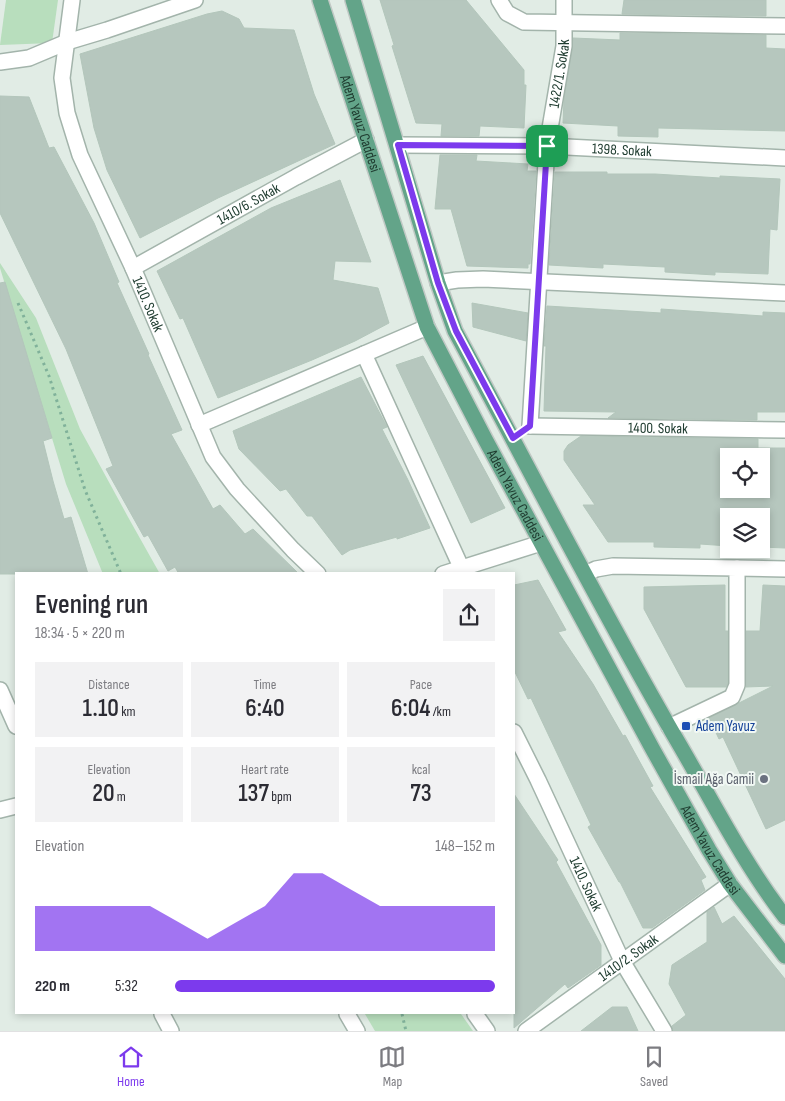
<!DOCTYPE html>
<html lang="en">
<head>
<meta charset="utf-8">
<style>
  :root { --surface:#fff; --page:#f2f2f3; --text:#2b2b33; --muted:#7c7c81; --line:#e1e1e2; --accent:#7c3aed }
  body { margin:0; font-family:"Sofia Sans Condensed",sans-serif; background:var(--page); color:var(--text); height:100vh; display:flex; flex-direction:column; font-size:19px; white-space:nowrap }
  * { box-sizing:border-box; margin:0 }
  p { font-size:16px; color:var(--muted) }
  .icon { flex:none; width:28px; height:28px; fill:none; stroke:currentColor; stroke-width:2; stroke-linecap:round; stroke-linejoin:round }
  .map { position:relative; flex:1; overflow:hidden }
  .sheet { position:absolute; left:15px; top:572px; width:500px; height:442px; display:flex; flex-direction:column; background:var(--surface); border-radius:0px; box-shadow:0 2px 8px #0003 }
  .sheet>* { flex:none }
  .buttons { position:absolute; left:720px; top:448px; display:grid; gap:10px }
  .buttons a { display:grid; place-items:center; width:50px; height:50px; border-radius:0px; background:var(--surface); box-shadow:0 2px 8px #0003; font-size:25px }
  .pin { position:absolute; display:grid; place-items:center; width:42px; height:42px; color:#fff; margin:-21px; border-radius:10px; box-shadow:0 2px 8px #0006 }
  .round { display:grid; place-items:center; flex:none; width:52px; height:52px; border-radius:0px; background:var(--page) }
  .head { display:flex; align-items:center; justify-content:space-between; height:85px; padding:0 20px }
  h1 { font-size:28px; font-weight:600; line-height:38px }
  .figures { display:grid; grid-template-columns:repeat(3,1fr); gap:8px; height:85px; padding:5px 20px }
  .figures div { display:grid; align-content:center; border-radius:0px; background:var(--page); text-align:center }
  .figures b { font-size:25px; font-weight:600 }
  .figures small { font-size:14px; font-weight:400 }
  .figures p { font-size:14px }
  .chart { height:140px; padding:10px 20px }
  .chart p { display:flex; justify-content:space-between }
  .chart svg { width:100%; height:90px; margin-top:5px; fill:var(--accent); opacity:.7 }
  ul { padding:0 20px; list-style:none; font-size:16px }
  li { display:grid; grid-template-columns:80px 60px 1fr; align-items:center; height:38px }
  li i { height:12px; border-radius:6px; background:var(--accent) }
  .tab-bar { display:flex; justify-content:space-around; align-items:center; height:70px; border-top:1px solid var(--line); background:var(--surface); font-size:14px; color:var(--muted) }
  .tab-bar a { display:grid; justify-items:center; gap:2px }
  .tab-bar .selected { color:var(--accent) }
  .map>svg:first-child { display:block }
  .green { fill:#b8debd }
  .building { fill:#b6c7be; stroke:#b3c6bb; fill-rule:evenodd }
  .lines { fill:none; stroke-linecap:round; stroke-linejoin:round }
  .street-casing { stroke:#a3b4ab; stroke-width:18 }
  .primary-casing { stroke:#c1c9c5; stroke-width:18 }
  .path { stroke:#80b19a; stroke-width:3; stroke-dasharray:2.5 4; stroke-linecap:butt }
  .street { stroke:#fff; stroke-width:15 }
  .primary { stroke:#63a489; stroke-width:15 }
  .route-casing { stroke:#fff; stroke-width:10 }
  .route { stroke:#7c3aed; stroke-width:6 }
  .transit-dot { fill:#1a4fb4; stroke:#f1f8f4; stroke-width:2 }
  .worship-dot { fill:#6b7280; stroke:#f1f8f4; stroke-width:2 }
  .labels { text-anchor:middle; dominant-baseline:central; stroke-width:4; stroke-linejoin:round; paint-order:stroke }
  .street-label { font-size:15px; fill:#203d31; stroke:#f1f8f4 }
  .transit-label { font-size:15px; fill:#164399; stroke:#f1f8f4; text-anchor:start }
  .worship-label { font-size:15px; fill:#5b616d; stroke:#f1f8f4; text-anchor:end }
</style>
</head>
<body>
<div class="map">
<svg width="785" height="1031" viewBox="0 0 785 1031">
  <rect width="100%" height="100%" fill="#e1ece5"/>
  <g class="green">
    <polygon points="6,0 58,0 52,43 0,45"/>
    <polygon points="0,263 36,318 80,429 128,517 160,574 103,574 66,484 0,268"/>
    <polygon points="365,1014 461,1014 473,1031 375,1031"/>
  </g>
  <g class="building">
    <polygon points="380,0 466,0 524,70 524,85 526,85 524,128 480,126 479,136 441,136 442,124 416,123 392,46 394,45"/>
    <polygon points="624,0 766,0 766,16 622,14"/>
    <polygon points="222,11 239,19 244,28 294,30 314,94 335,144 218,198 140,238 107,170 94,128 80,54 207,14"/>
    <polygon points="620,33 766,35 766,48 785,49 785,131 658,128 658,137 618,136 618,126 563,123 564,99 573,38 620,40"/>
    <polygon points="0,96 29,97 49,148 54,147 94,223 119,282 117,283 149,354 148,355 182,430 171,434 213,509 220,505 245,534 253,529 299,574 179,574 175,567 168,571 148,535 144,537 106,469 113,466 66,349 0,213"/>
    <polygon points="440,155 477,155 476,161 528,164 527,171 536,171 530,264 528,264 528,268 467,266 451,209 435,209"/>
    <polygon points="555,172 607,172 607,174 655,174 720,178 720,176 780,179 777,230 770,229 768,274 715,272 715,275 665,272 665,267 603,264 603,268 549,265"/>
    <polygon points="340,180 371,262 335,261 333,280 378,288 389,323 355,341 312,360 218,398 183,318 180,319 157,271 271,208"/>
    <polygon points="5,282 52,438 43,441 53,481 64,519 71,517 88,574 0,574 0,283"/>
    <polygon points="472,303 528,313 526,341 473,327"/>
    <polygon points="547,306 661,313 661,309 763,316 763,312 785,313 785,412 757,412 757,420 608,418 616,412 544,411 546,346 544,346"/>
    <polygon points="423,356 505,508 471,523 396,365"/>
    <polygon points="361,377 387,427 382,429 408,480 430,528 397,539 397,537 350,550 342,555 312,516 307,516 286,489 280,491 239,449 233,431"/>
    <path d="M581,436L758,439V448H785V548L761,547V516H729V546L700,544V548L654,547V542H608L583,505H595L564,460V451L568,445ZM729,456H761V489H729Z"/>
    <polygon points="538,580 566,630 558,632 593,684 623,736 625,735 653,786 650,787 706,877 701,880 705,890 652,928 643,928 620,882 619,882 588,827 591,825 531,698 528,699 514,670 514,585"/>
    <polygon points="725,585 725,631 728,631 728,683 726,687 686,687 644,609 644,587"/>
    <polygon points="763,585 785,586 785,820 766,829 723,737 719,739 709,718 773,686 746,687 746,631 760,631"/>
    <polygon points="514,794 558,860 556,862 601,945 601,965 568,988 565,984 514,1028"/>
    <polygon points="714,907 722,924 734,916 785,979 785,1031 673,1031 672,1026 686,1015 669,984 672,965 707,942 707,912"/>
    <polygon points="612,1007 627,1007 638,1031 581,1031"/>
  </g>
  <g class="lines">
    <g class="street-casing">
      <g id="street">
        <path id="s1" d="M72,0L62,78L67,113L80,155L133,268L213,457L237,489L293,550L318,574"/>
        <polyline points="499,0 507,13 524,22 785,26"/>
        <polyline points="0,62 29,58 67,42 107,30 195,0"/>
        <path id="s2" d="M398,145L547,146L785,158"/>
        <path id="s3" d="M133,268L296,177L366,140"/>
        <polyline points="438,283 457,280 483,279 785,293"/>
        <polyline points="364,354 461,567"/>
        <polyline points="199,425 427,327"/>
        <path id="s4" d="M530,426L547,146L564,46V0"/>
        <path id="s5" d="M530,426L785,430"/>
        <polyline points="737,568 785,569"/>
        <polyline points="443,574 541,543"/>
        <polyline points="585,574 596,569 613,566 737,568 737,685 732,697 669,727"/>
        <polyline points="0,690 16,726"/>
        <path id="s6" d="M514,732L538,780L622,961L664,1031"/>
        <polyline points="0,810 16,806"/>
        <polyline points="162,1014 171,1031"/>
        <polyline points="347,1014 357,1031"/>
        <polyline points="475,1014 487,1031"/>
        <path id="s7" d="M526,1031L730,884"/>
      </g>
    </g>
    <g class="primary-casing">
      <g id="primary">
        <path id="s8" d="M320,0L427,327L485,439L652,748L709,850L730,884L785,956"/>
        <path d="M353,0L438,283L455,331C528,466 598,604 675,737C711,798 742,861 785,917"/>
      </g>
    </g>
    <g class="path">
      <polyline points="18,303 49,376 85,490 121,574"/>
      <polyline points="402,1014 406,1031"/>
    </g>
    <use href="#street" class="street"/>
    <use href="#primary" class="primary"/>
  </g>
  <g class="lines">
    <g class="route-casing">
      <polygon id="route" points="398,145 547,146 530,426 513,438 456,331 438,283"/>
    </g>
    <use href="#route" class="route"/>
  </g>
  <rect class="transit-dot" x="681" y="721" width="10" height="10" rx="2.5"/>
  <circle class="worship-dot" cx="764" cy="779" r="5"/>
  <g class="labels">
    <g class="street-label">
      <text stroke="none"><textPath href="#s4" startOffset="354">1422/1. Sokak</textPath></text>
      <text stroke="none"><textPath href="#s8" startOffset="130">Adem Yavuz Caddesi</textPath></text>
      <text stroke="none"><textPath href="#s2" startOffset="224">1398. Sokak</textPath></text>
      <text stroke="none"><textPath href="#s3" startOffset="132">1410/6. Sokak</textPath></text>
      <text stroke="none"><textPath href="#s1" startOffset="322">1410. Sokak</textPath></text>
      <text stroke="none"><textPath href="#s5" startOffset="128">1400. Sokak</textPath></text>
      <text stroke="none"><textPath href="#s8" startOffset="534">Adem Yavuz Caddesi</textPath></text>
      <text stroke="none"><textPath href="#s8" startOffset="939">Adem Yavuz Caddesi</textPath></text>
      <text stroke="none"><textPath href="#s6" startOffset="168">1410. Sokak</textPath></text>
      <text stroke="none"><textPath href="#s7" startOffset="126">1410/2. Sokak</textPath></text>
    </g>
    <g class="transit-label">
      <text x="696" y="726">Adem Yavuz</text>
    </g>
    <g class="worship-label">
      <text x="754" y="779">İsmail Ağa Camii</text>
    </g>
  </g>
</svg>
<div class="buttons">
<a><svg class="icon" aria-label="locate" viewBox="0 0 24 24"><circle cx="12" cy="12" r="6"/><path d="M12 2v4M12 18v4M2 12h4M18 12h4"/></svg></a>
<a><svg class="icon" aria-label="layers" viewBox="0 0 24 24"><path d="M12 4l9 5-9 5-9-5zM3 14l9 5 9-5"/></svg></a>
</div>
<div class="pin" style="left:547px;top:146px;background:#1e9e55"><svg class="icon" aria-label="arrive" viewBox="0 0 24 24"><path d="M6 21V4h12l-3 4 3 4H6"/></svg></div>
<section class="sheet">
<div class="head"><div><h1>Evening run</h1><p>18:34 · 5 × 220 m</p></div><a class="round"><svg class="icon" aria-label="share" viewBox="0 0 24 24"><path d="M12 15V3M7 8l5-5 5 5M5 13v7h14v-7"/></svg></a></div>
<div class="figures">
<div><p>Distance</p><b>1.10<small> km</small></b></div>
<div><p>Time</p><b>6:40</b></div>
<div><p>Pace</p><b>6:04<small> /km</small></b></div>
</div>
<div class="figures">
<div><p>Elevation</p><b>20<small> m</small></b></div>
<div><p>Heart rate</p><b>137<small> bpm</small></b></div>
<div><p>kcal</p><b>73</b></div>
</div>
<div class="chart"><p><span>Elevation</span>148–152 m</p>
<svg viewBox="0 0 160 44" preserveAspectRatio="none"><path d="M0 44V22L10 22L20 22L30 22L40 22L50 30L60 38L70 30L80 22L90 6L100 6L110 14L120 22L130 22L140 22L150 22L160 22V44z"/></svg>
</div>
<ul>
<li><b>220 m</b>5:32<i style="width:100%"></i></li>
</ul>
</section>
</div>
<nav class="tab-bar">
<a class="selected"><svg class="icon" aria-label="home" viewBox="0 0 24 24"><path d="M3 11l9-7 9 7M6 9v11h12V9"/></svg>Home</a>
<a><svg class="icon" aria-label="map" viewBox="0 0 24 24"><path d="M3 6l6-2 6 2 6-2v14l-6 2-6-2-6 2zM9 4v14M15 6v14"/></svg>Map</a>
<a><svg class="icon" aria-label="saved" viewBox="0 0 24 24"><path d="M7 4h10v16l-5-4-5 4z"/></svg>Saved</a>
</nav>
</body>
</html>
